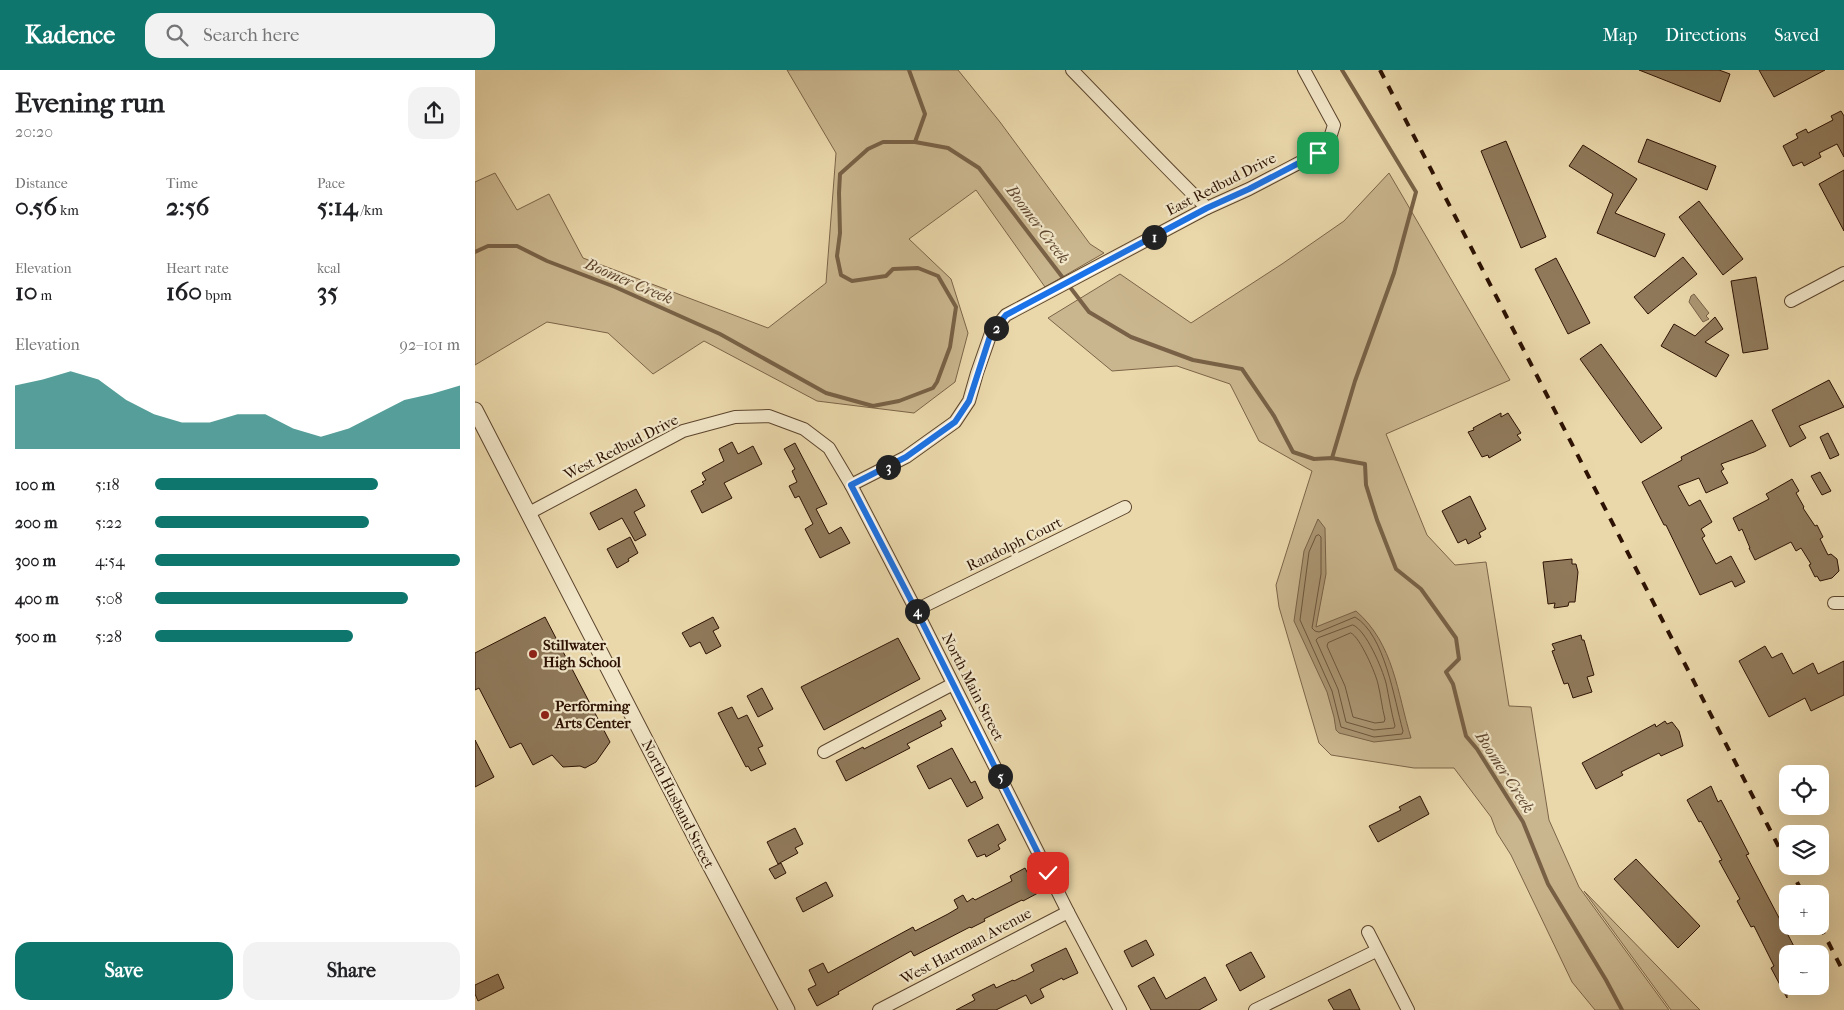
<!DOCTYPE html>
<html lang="en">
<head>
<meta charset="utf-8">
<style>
  :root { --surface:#fff; --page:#f2f2f2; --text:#202124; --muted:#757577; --accent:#0f766e }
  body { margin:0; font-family:"IM FELL French Canon",serif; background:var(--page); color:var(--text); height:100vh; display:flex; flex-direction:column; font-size:19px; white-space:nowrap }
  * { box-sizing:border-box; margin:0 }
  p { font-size:16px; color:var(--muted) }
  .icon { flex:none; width:28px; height:28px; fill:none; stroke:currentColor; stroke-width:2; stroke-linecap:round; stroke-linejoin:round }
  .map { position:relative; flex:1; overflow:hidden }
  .sheet { display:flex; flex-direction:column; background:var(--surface); width:475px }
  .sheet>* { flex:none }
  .tools { position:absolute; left:1304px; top:695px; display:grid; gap:10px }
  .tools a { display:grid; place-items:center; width:50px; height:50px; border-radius:10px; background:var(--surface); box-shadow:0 5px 20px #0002; font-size:25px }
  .pin { position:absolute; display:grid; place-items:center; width:42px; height:42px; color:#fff; margin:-21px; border-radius:10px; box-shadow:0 2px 8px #0006 }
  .km { position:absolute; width:25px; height:25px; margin:-12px; border-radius:50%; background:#222; color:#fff; font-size:14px; line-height:25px; text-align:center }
  .round { display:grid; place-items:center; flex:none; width:52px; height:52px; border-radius:15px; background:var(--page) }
  .headline { display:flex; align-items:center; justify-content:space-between; height:85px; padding:0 15px }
  h1 { font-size:28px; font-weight:700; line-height:38px }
  .figures { display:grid; grid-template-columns:repeat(3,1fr); gap:8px; height:85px; padding:5px 15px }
  .figures div { display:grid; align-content:center }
  .figures b { font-size:25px; font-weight:700 }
  .figures small { font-size:14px; font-weight:400 }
  .figures p { font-size:14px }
  .chart { height:140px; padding:10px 15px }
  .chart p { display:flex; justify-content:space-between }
  .chart svg { width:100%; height:90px; margin-top:5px; fill:var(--accent); opacity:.7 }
  .button { display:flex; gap:10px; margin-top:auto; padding:10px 15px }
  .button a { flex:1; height:58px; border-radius:15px; background:var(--accent); color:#fff; font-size:20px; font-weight:700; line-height:58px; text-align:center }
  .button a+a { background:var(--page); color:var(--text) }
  ul { padding:0 15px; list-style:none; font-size:16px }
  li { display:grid; grid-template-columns:80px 60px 1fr; align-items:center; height:38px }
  li i { height:12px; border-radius:6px; background:var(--accent) }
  header { display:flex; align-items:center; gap:30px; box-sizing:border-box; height:70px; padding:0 25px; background:var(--accent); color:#fff }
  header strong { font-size:24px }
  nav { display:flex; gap:28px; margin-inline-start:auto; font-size:18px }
  .search { width:350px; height:45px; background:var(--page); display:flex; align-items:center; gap:12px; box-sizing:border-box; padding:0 18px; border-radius:15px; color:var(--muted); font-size:19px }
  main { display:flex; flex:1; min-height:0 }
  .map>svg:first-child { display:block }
  .green { fill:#cab68e; stroke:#7c6448 }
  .water { fill:#aa9572; stroke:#786146 }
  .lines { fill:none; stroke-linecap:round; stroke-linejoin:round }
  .shore { stroke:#6c543a; stroke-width:1 }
  .stream { stroke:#786146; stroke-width:4 }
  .building { fill:#8f795a; stroke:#2d1203 }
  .minor-casing { stroke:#5c442d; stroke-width:14 }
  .tertiary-casing { stroke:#5c442d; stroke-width:17 }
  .minor { stroke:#f1e6c8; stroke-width:12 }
  .tertiary { stroke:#f1e6c8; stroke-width:15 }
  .rail { stroke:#2d1203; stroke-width:4; stroke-dasharray:9 9; stroke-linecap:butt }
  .route-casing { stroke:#fff; stroke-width:10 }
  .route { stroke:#1a73e8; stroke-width:6 }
  .poi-dot { fill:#8f2418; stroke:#f1e6c8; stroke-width:2 }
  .labels { text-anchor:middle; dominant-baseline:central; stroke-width:4.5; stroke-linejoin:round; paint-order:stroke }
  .street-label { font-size:15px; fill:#2d1203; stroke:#f1e6c8 }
  .poi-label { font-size:15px; font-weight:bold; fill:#2d1203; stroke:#f1e6c8; text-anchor:start }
  .water-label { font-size:16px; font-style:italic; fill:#5f462f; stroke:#f1e6c8 }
</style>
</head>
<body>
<header>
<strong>Kadence</strong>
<div class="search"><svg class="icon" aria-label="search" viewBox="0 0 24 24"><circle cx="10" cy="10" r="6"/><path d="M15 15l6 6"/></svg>Search here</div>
<nav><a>Map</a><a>Directions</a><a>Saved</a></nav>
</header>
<main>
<section class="sheet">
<div class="headline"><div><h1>Evening run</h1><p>20:20</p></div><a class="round"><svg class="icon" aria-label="share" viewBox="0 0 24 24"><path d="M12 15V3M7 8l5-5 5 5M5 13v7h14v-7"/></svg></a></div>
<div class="figures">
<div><p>Distance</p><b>0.56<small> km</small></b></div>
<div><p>Time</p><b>2:56</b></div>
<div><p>Pace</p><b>5:14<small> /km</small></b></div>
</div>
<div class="figures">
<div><p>Elevation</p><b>10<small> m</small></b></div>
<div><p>Heart rate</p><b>160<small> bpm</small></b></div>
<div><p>kcal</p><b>35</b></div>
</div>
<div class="chart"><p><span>Elevation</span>92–101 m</p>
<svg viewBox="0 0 160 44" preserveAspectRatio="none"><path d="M0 44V13L10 10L20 6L30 10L40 20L50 27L60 31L70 31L80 27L90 27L100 34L110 38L120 34L130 27L140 20L150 17L160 13V44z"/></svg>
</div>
<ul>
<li><b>100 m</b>5:18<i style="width:73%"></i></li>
<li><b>200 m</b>5:22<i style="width:70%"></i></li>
<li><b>300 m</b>4:54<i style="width:100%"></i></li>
<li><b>400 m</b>5:08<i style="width:83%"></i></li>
<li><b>500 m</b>5:28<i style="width:65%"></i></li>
</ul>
<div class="button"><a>Save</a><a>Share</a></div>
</section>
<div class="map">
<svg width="1369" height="940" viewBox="0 0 1369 940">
  <rect width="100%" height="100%" fill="#ead8ab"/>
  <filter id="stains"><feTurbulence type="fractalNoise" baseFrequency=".004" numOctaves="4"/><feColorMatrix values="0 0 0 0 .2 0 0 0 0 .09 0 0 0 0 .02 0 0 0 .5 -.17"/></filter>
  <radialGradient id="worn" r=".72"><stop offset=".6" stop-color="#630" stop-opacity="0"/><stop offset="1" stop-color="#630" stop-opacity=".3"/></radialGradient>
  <g class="green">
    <polygon points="312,0 483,0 525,52 615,174 629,183 570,217 501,120 434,169 476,209 493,263 480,312 439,343 342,331 229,271 178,304 133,263 72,252 0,295 0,112 20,103 42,140 74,124 108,188 293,258 351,213 361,83"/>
    <polygon points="914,103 1035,310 911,364 952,465 980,495 1011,492 1034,636 1056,637 1074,750 1104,817 1194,940 1120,940 1097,912 1036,785 1022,763 1016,747 979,698 939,698 856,685 844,673 804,537 801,515 837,401 784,371 755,314 702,296 637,301 573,248 645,204 716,253 807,194 869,151"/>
    <polygon points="1109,821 1219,934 1225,940 1196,940"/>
  </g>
  <g class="water">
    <polygon points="1219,224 1234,243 1231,246 1234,249 1228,252 1214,232 1216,226"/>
    <path d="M843,449L850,458L851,504L841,557L881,541C919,574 922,622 936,668L899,672L864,663L861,660L859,647L852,622L819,551L829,481Z"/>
  </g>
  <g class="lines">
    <g class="shore">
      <path d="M844,465L846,467V504L837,558L840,561L844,562L880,547C910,565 919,629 928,661L927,664L899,667L866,657L857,621L825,550L834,482L841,466Z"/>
      <path d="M878,555C891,560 907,598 911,613C914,627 916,641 920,656L919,658L899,660L871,652L863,619L841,570L843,568Z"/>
      <path d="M876,563C885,567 901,604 903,614C906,626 907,638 910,649L909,652L900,653L878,647L870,616L852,576L853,573Z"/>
    </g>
    <g class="stream">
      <polyline points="434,0 450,44 440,72"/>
      <polyline points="0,182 13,176 42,176 72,191 140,217 245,264 351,323 398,336 424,331 458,318 462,312 475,277 481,237 463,206 443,198 418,199 411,206 377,211 366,205 362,186 365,163 364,123 365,104 393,79 408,72 440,72 473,78 504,98 614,242 656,267 718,290 767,299 799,346 818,382 839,389 857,388 890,394 891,415 902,450 921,499 946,519 981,568 984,589 971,602 978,614 991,666 1002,679 1048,752 1073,814 1131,910 1147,940"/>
      <polyline points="857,388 880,311 919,203 941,122 867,0"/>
    </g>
  </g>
  <g class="building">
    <polygon points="1164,0 1244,0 1255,4 1245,32"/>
    <polygon points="1284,0 1350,0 1299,27"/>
    <polygon points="1366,41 1369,46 1369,87 1362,74 1344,83 1346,87 1329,96 1327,92 1318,96 1308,76 1323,68 1321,64 1331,59 1333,63 1358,50 1356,46"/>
    <polygon points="1172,69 1241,96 1232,120 1163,92"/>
    <polygon points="1031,71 1071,167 1046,178 1006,81"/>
    <polygon points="1108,75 1162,109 1140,143 1190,164 1180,187 1122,163 1138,124 1094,96"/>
    <polygon points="1369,100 1369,161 1344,114"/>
    <polygon points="1224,131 1268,189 1248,205 1204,147"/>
    <polygon points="1208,187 1222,204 1173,244 1159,227"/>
    <polygon points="1081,188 1115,253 1093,264 1060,199"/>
    <polygon points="1281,207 1293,279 1268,283 1256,211"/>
    <polygon points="1240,247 1248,259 1230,272 1254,285 1241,307 1186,276 1199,254 1220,266"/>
    <polygon points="1126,274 1187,358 1166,373 1105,289"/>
    <polygon points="1354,310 1369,337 1324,356 1331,368 1315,377 1297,340"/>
    <polygon points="1026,343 1026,347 1033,343 1046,363 1042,365 1046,370 1014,388 1013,385 1007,387 993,362 999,360 998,358"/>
    <polygon points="1277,350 1291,376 1279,382 1246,394 1249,399 1246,401 1253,413 1231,423 1224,408 1203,416 1214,436 1225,430 1237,452 1226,459 1230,466 1227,468 1241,494 1256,486 1270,512 1260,517 1257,511 1225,525 1191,455 1189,455 1167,412 1207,390 1206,387"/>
    <polygon points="1353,363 1364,385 1355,389 1345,367"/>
    <polygon points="257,372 263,384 278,376 287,394 249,413 257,428 227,443 216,421 229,414 227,412 231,410 227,403 249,391 244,379"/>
    <polygon points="320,373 352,434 341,439 354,464 366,457 375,473 345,488 330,459 338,454 324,426 320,428 314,416 322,412 317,401 320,399 309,379"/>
    <polygon points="1345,402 1356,421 1347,425 1336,406"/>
    <polygon points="1317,409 1324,421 1321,423 1329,437 1328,438 1340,456 1342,455 1348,467 1345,469 1353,485 1356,484 1362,489 1364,501 1357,508 1345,511 1342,506 1340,507 1334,495 1336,494 1326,478 1321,481 1316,472 1280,490 1274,478 1275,478 1267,459 1264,461 1258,448 1294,429 1291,424"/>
    <polygon points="161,419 170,436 159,442 171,465 160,471 147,448 124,460 115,443"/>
    <polygon points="995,426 1011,459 1004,463 1006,467 993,474 991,469 983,473 967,441"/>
    <polygon points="155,467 163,483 153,489 154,491 142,498 132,479"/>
    <polygon points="1097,489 1097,494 1101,494 1103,502 1100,532 1094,532 1093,536 1079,538 1080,533 1073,534 1068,492"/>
    <polygon points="70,547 135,672 121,692 110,698 105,696 88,697 77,685 58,695 46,673 35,678 4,618 0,620 0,583"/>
    <polygon points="238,547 244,558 238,561 246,576 231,584 225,572 215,577 207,563"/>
    <polygon points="1106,565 1107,570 1109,570 1119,605 1112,607 1117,622 1098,628 1093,613 1089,614 1077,581 1080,580 1077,574"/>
    <polygon points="423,568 445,609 349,660 326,617"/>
    <polygon points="1290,576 1297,588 1307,583 1318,604 1338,593 1343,604 1369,591 1369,625 1336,641 1330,628 1294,647 1264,591"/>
    <polygon points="287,618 298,639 283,647 272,626"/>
    <polygon points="257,637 263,649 272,645 288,676 283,678 291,694 276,701 273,696 271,697 243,643"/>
    <polygon points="466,640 471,649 465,652 467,656 432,674 435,678 371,711 361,691 388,677 389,679"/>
    <polygon points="1190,651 1192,654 1197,652 1204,661 1208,676 1186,686 1184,683 1146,702 1148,705 1121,719 1107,693 1180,654 1181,657"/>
    <polygon points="0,670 19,707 0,717"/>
    <polygon points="477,678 496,713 500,711 508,728 492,737 476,708 454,719 442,696"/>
    <polygon points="1236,716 1243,732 1246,730 1274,784 1271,785 1323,884 1312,884 1312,928 1296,898 1299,896 1279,856 1276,857 1262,831 1265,829 1244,791 1247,790 1226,751 1224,752 1212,730"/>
    <polygon points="945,726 954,744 903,772 894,756 926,740 924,737"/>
    <polygon points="523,754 531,770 523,775 525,779 511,787 510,784 502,787 493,770"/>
    <polygon points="320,758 328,774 320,778 323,783 303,794 292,772"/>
    <polygon points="1161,789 1225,856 1203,878 1139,809"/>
    <polygon points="306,793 311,803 300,809 294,799"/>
    <polygon points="550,798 563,823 548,831 547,830 509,849 510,851 496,858 495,857 439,886 436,881 363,922 364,924 342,936 333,919 341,915 334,900 348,893 353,903 438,857 440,861 473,844 483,838 479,830 488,825 492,832 498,828 500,830 537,811 535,806"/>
    <polygon points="351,812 358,826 328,842 321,828"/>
    <polygon points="671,870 679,885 657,897 649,881"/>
    <polygon points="591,878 603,903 588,910 587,908 565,919 569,927 556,934 551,925 521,940 481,940 500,930 497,925 519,914 521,918 538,910 539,911 559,901 556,895"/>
    <polygon points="776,882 790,907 765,921 751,895"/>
    <polygon points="23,904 29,918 3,931 0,924 0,915"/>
    <polygon points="679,907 691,929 730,907 742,930 724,940 676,940 663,916"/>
    <polygon points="875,919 885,940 859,940 853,930"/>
  </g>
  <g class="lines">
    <g class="minor-casing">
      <g id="minor">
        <path d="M597,0C642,46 686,93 732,138"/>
        <polyline points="1316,231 1369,203"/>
        <polyline points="376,415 431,387 480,352 494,331 502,303 516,263 531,245 732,138 774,119 843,83 854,71 859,55 829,0"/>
        <polyline points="54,443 208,361 260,347 294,346 329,359 354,378 376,415 441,540 593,842 645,940"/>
        <polyline points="1359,533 1369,533"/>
        <polyline points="441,540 650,437"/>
        <polyline points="349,682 478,614"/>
        <polyline points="893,862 933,940"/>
        <polyline points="404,940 593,842"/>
        <polyline points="780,940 901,881"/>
      </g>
    </g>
    <g class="tertiary-casing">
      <polyline id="tertiary" points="0,340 227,780 312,940"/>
    </g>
    <use href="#minor" class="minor"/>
    <use href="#tertiary" class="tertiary"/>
    <g class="rail">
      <polyline points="905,0 1312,793"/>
      <polyline points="1314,796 1328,824"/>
      <polyline points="1345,856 1369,903"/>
    </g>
  </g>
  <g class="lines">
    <g class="route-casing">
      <polyline id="route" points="573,803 441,540 376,415 431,387 480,352 494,331 516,263 531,245 732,138 774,119 843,83"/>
    </g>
    <use href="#route" class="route"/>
  </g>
  <g class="poi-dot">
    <circle cx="58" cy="584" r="5"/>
    <circle cx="70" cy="645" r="5"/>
  </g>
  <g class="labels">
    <g class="street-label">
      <text transform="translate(746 114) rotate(-27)">East Redbud Drive</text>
      <text transform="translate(146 377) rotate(-27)">West Redbud Drive</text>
      <text transform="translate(539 474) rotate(-26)">Randolph Court</text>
      <text transform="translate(498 617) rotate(63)">North Main Street</text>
      <text transform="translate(203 734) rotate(63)">North Husband Street</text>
      <text transform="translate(491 876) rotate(-28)">West Hartman Avenue</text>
    </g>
    <g class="poi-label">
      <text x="68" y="575">Stillwater<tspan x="68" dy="17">High School</tspan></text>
      <text x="80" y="636">Performing<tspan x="80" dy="17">Arts Center</tspan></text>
    </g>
    <g class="water-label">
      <text transform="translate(563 154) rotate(53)">Boomer Creek</text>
      <text transform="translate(154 211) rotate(23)">Boomer Creek</text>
      <text transform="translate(1030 702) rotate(57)">Boomer Creek</text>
    </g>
  </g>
  <rect width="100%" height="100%" filter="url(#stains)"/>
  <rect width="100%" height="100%" fill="url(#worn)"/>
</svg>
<div class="tools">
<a><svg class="icon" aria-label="locate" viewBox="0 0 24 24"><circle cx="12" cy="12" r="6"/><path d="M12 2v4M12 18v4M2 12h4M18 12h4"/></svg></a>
<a><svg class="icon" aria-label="layers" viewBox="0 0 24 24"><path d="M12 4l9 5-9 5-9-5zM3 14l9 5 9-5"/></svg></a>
<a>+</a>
<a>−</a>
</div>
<div class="pin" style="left:843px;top:83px;background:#1e9e55"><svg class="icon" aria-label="arrive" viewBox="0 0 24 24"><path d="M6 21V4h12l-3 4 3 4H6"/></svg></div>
<div class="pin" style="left:573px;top:803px;background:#d93025"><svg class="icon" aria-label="check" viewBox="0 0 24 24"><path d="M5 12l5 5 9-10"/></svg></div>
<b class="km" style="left:679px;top:167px">1</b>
<b class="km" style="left:521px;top:258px">2</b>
<b class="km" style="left:413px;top:397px">3</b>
<b class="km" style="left:442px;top:541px">4</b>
<b class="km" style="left:525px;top:706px">5</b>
</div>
</main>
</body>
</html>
